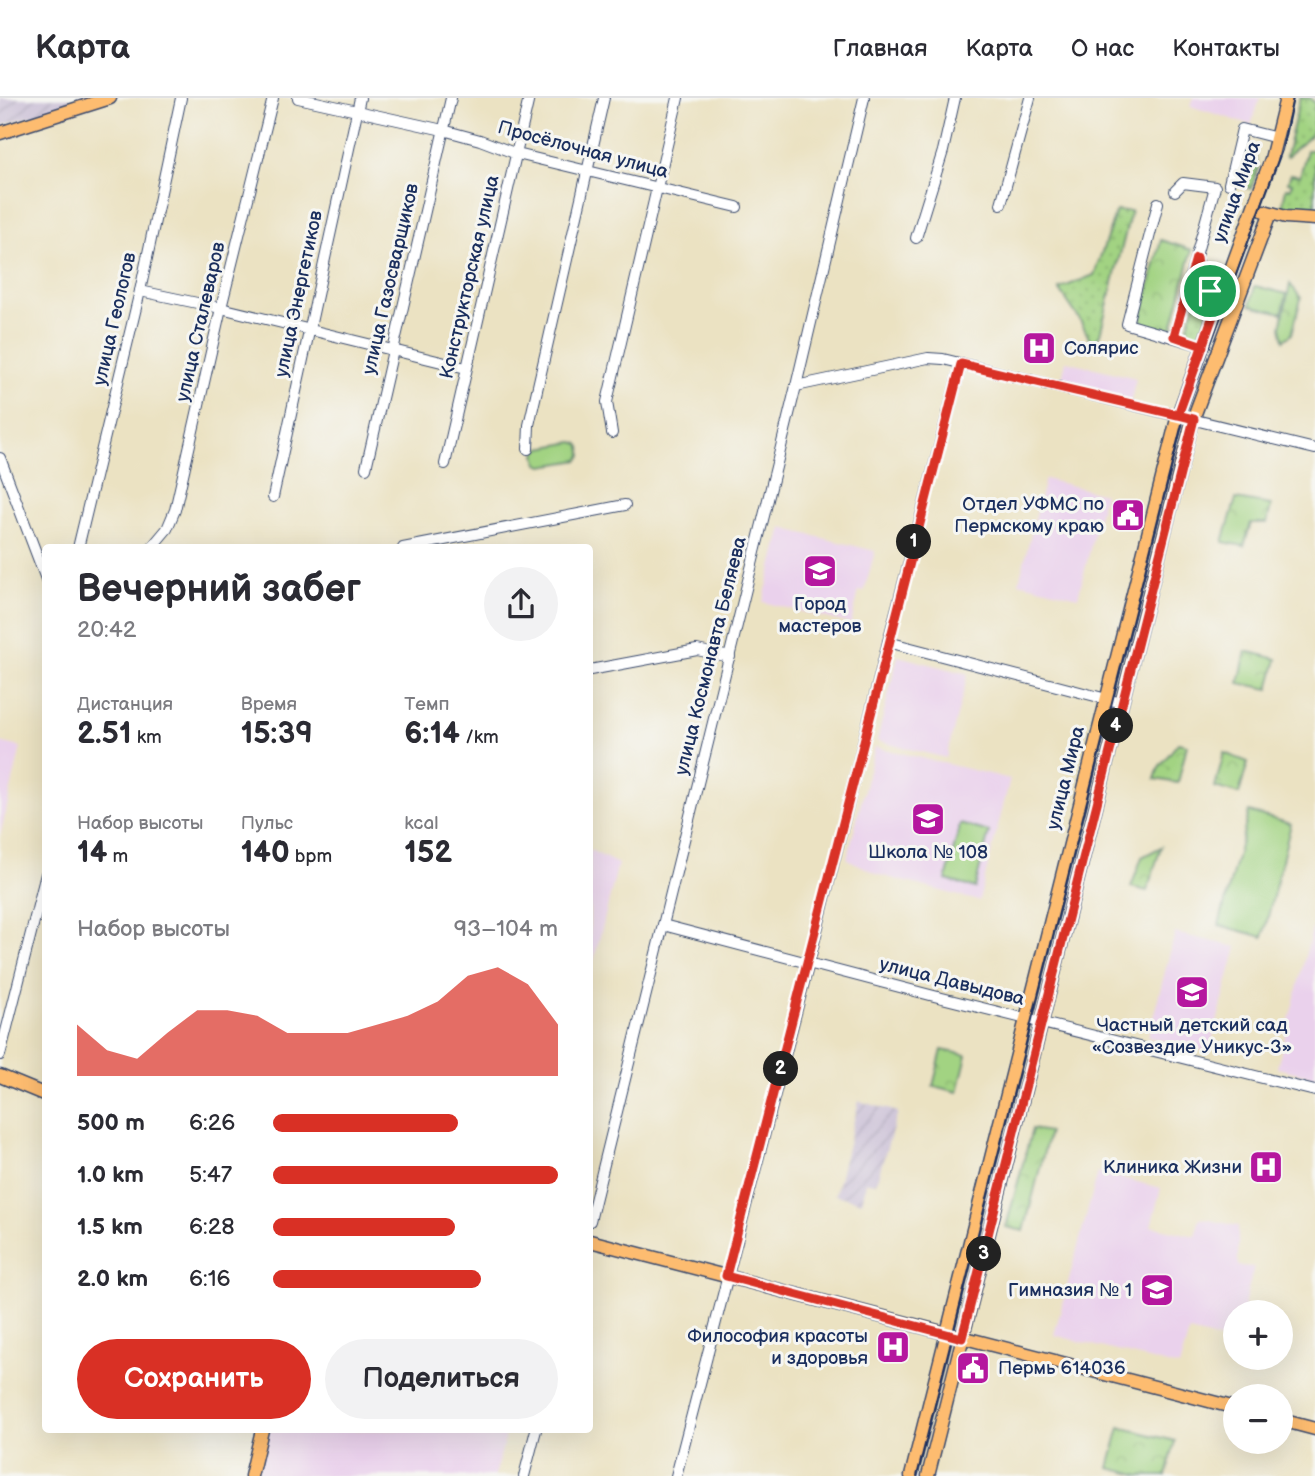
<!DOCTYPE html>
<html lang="ru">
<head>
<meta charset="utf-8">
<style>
  :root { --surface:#fff; --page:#f2f2f3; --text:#2b2b33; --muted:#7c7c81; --line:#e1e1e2; --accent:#d93025 }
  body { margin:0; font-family:"Balsamiq Sans",sans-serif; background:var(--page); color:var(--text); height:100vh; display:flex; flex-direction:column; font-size:26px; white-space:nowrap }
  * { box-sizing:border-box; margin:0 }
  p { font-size:23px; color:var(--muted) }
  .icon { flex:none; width:38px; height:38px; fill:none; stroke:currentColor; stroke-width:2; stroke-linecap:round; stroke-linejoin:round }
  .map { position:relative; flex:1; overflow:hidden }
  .details { position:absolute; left:42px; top:446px; width:551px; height:889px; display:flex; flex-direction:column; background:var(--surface); border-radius:7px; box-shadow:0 7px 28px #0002 }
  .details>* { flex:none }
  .controls { position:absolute; left:1223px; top:1202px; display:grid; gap:14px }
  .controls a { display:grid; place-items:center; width:70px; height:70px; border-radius:50%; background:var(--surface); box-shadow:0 7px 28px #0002; font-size:35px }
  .pin { position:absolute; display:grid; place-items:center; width:60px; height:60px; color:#fff; margin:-30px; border:4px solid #fff; border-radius:50%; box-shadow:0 2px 7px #0007 }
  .km { position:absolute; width:35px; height:35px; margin:-18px; border-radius:50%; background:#222; color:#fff; font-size:19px; line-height:35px; text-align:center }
  .round { display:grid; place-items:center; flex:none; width:74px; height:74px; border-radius:37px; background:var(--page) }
  .summary { display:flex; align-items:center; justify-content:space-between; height:119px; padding:0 35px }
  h1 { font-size:38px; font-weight:600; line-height:52px }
  .figures { display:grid; grid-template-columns:repeat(3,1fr); gap:10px; height:119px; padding:7px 35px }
  .figures div { display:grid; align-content:center }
  .figures b { font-size:30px; font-weight:600 }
  .figures small { font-size:19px; font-weight:400 }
  .figures p { font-size:19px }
  .chart { height:196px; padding:14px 35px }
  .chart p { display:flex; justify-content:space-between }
  .chart svg { width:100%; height:126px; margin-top:7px; fill:var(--accent); opacity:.7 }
  .button { display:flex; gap:14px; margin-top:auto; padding:14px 35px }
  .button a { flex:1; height:80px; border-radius:42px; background:var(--accent); color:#fff; font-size:28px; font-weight:600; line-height:80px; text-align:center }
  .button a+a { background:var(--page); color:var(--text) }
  ul { padding:0 35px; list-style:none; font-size:23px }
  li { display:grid; grid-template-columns:112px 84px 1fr; align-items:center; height:52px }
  li i { height:18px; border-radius:9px; background:var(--accent) }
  header { display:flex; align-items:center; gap:42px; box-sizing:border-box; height:98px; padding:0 35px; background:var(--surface); border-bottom:2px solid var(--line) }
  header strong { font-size:33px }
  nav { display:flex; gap:38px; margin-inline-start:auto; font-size:24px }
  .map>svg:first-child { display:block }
  .built { fill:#ead1ec }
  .industrial { fill:url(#industrial-furrows) }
  .grass { fill:url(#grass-dots); stroke:#5e8170; stroke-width:2 }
  .park { fill:url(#park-crowns); stroke:#5e8170; stroke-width:2 }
  .pitch { fill:#a2d382; stroke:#5e8170; stroke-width:2 }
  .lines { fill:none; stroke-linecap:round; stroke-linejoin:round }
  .minor-casing { stroke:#3a4a6d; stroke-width:12 }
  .major-casing { stroke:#3a4a6d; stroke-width:15 }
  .minor { stroke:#fff; stroke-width:10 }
  .major { stroke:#fdbc70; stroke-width:12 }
  .tram { stroke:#1b2f5e; stroke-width:2 }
  .route-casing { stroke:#fff; stroke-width:14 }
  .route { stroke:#d93025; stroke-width:9 }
  .labels { text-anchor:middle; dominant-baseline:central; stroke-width:6; stroke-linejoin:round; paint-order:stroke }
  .street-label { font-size:19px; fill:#1b2f5e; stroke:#f6f6f2 }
  .poi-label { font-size:19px; fill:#1b2f5e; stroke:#f6f6f2; text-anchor:end }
</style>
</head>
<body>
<header>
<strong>Карта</strong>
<nav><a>Главная</a><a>Карта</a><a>О нас</a><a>Контакты</a></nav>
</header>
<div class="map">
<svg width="1315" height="1378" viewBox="0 0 1315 1378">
  <defs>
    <pattern id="industrial-furrows" width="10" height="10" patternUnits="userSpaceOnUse" patternTransform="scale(1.75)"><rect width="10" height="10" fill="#cabfd6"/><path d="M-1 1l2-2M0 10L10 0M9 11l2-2" fill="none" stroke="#ada4ba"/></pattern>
    <pattern id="grass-dots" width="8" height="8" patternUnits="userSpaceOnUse" patternTransform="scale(1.75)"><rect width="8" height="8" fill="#a2d382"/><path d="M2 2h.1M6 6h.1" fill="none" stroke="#8bb573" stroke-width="1.8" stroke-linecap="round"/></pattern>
    <pattern id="park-crowns" width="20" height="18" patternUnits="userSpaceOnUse" patternTransform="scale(1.75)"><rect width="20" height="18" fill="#a2d382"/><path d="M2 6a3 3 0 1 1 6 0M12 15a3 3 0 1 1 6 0" fill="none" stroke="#8bb573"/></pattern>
  </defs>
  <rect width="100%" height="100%" fill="#f6f6f2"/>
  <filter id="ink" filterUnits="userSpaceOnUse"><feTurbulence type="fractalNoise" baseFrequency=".0143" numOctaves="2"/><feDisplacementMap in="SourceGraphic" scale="14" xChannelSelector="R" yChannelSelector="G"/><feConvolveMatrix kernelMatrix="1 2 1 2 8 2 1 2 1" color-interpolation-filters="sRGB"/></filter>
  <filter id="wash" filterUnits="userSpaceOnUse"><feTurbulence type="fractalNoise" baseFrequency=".00686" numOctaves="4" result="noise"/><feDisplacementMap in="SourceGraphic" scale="28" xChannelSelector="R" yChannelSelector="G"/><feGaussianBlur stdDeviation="1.57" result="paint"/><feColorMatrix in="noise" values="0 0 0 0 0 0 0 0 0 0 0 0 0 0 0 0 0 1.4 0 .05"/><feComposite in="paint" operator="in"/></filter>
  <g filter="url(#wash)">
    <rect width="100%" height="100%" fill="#ebe2c2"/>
    <g class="built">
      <polygon points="1193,0 1260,0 1251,27 1190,8"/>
      <polygon points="1066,263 1136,280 1130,306 1060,288"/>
      <polygon points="1045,381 1104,396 1078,499 1019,484"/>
      <polygon points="782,430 875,453 864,494 859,493 851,526 763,504"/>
      <polygon points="898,558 968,576 946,660 877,643"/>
      <polygon points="0,644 21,649 0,738"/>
      <polygon points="875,649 1010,681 979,803 880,777 847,761"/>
      <polygon points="590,752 618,766 594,862 590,861"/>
      <polygon points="1312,831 1315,832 1315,979 1277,970"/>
      <polygon points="1175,835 1237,849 1209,954 1148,939"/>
      <polygon points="1098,1074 1161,1090 1151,1128 1195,1138 1200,1120 1238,1128 1238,1168 1254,1169 1242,1214 1236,1214 1234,1245 1189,1234 1179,1269 1054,1237"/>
      <polygon points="268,1332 507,1332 495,1378 257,1378"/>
    </g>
    <g class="industrial">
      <polygon points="0,0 70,0 72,5 0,28"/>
      <polygon points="859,1003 898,1014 876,1085 866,1084 862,1104 835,1097"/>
    </g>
    <g class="grass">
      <path d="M1300,0H1310L1315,5C1315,16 1315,31 1309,39C1302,47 1293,49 1288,59L1286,58Z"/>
      <polygon points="1254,51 1258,70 1251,91 1234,86 1242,52"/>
      <polygon points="1307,52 1315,52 1315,114 1282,110 1286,90 1290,91 1292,85 1288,84 1291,76 1300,78"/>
      <polygon points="1116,113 1131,113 1100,236 1093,248 1080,222 1059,191 1094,177"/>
      <polygon points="1199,191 1214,199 1198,244 1191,240 1186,234"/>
    </g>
    <g class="park">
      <polygon points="1161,142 1192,152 1171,234 1140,226"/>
      <polygon points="1290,186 1301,200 1292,236 1284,242 1281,229"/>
      <polygon points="1236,401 1271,407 1267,425 1251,425 1244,448 1223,444"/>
      <polygon points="1246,553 1277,561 1269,591 1239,585"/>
      <polygon points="1178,645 1187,647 1178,685 1155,681 1159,669"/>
      <polygon points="1224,655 1248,664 1239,696 1215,689"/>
      <polygon points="1161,749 1147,793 1131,789 1142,759"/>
      <polygon points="942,952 967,957 958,994 933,988"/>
      <polygon points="1032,1031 1049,1034 1024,1133 1006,1129"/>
      <polygon points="1120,1329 1175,1343 1166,1378 1141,1378 1109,1370"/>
    </g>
    <g class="pitch">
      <polygon points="1255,188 1287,196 1282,215 1250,207"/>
      <path d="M573,344C581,345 582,350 582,357L579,362L543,368L538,366L536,356L541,350Z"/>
      <polygon points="1249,714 1291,726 1263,839 1219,827"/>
      <polygon points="960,726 989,734 975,790 946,782"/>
    </g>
  </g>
  <g filter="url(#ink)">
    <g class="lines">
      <g class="minor-casing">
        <g id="minor">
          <polyline points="298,0 443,32 480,42 517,56 737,109"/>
          <polyline points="1229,86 1242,31 1277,40"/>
          <polyline points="1158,105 1127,226 1203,248"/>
          <polyline points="1001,106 1030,0"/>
          <polyline points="916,140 943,53 955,0"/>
          <polyline points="1197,164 1203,188 1220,198"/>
          <polyline points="140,193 221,210 466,270"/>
          <polyline points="1174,238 1215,89 1183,85 1175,93"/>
          <polyline points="796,288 928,260 943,261 1315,351"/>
          <polyline points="612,335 607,304 678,0"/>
          <polyline points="528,351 529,327 604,0"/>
          <polyline points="0,360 46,481"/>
          <polyline points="445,366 529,0"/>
          <polyline points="366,370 451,0"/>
          <polyline points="273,399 360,0"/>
          <polyline points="78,450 140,193 181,0"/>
          <polyline points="151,450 167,431 175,412 221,210 273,0"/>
          <polyline points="403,450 625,407"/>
          <polyline points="888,544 1122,605"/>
          <polyline points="590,572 697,552 730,559"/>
          <polyline points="663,827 934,898 1315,993"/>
          <polyline points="0,957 46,776"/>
          <polyline points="590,1123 796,288 864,0"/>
          <polyline points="524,1378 536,1332"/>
          <polyline points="676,1378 809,865 888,544 961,266"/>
        </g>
      </g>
      <g class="major-casing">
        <g id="major">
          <polyline points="0,35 110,0"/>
          <polyline points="1264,113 1286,119 1315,121"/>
          <polyline points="0,978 46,997"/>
          <polyline points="590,1143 1236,1310"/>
          <polyline points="1281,1322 1315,1331"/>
          <polyline points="251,1378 262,1332"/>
          <polyline points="911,1378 1178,317 1271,61 1286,0"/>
          <polyline points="928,1378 1193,321 1270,116"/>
        </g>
      </g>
      <use href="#minor" class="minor"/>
      <use href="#major" class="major"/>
      <polyline class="tram" points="917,1378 1184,318 1282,52 1293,0"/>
    </g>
  </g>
  <g class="lines" filter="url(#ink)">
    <g class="route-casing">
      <path id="route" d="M1210,193L1220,198L1178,317L961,266C882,570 806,874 726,1178L962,1240L1194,321L1178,317L1203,248L1174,238L1196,160C1198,174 1198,185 1210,193"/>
    </g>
    <use href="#route" class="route"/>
  </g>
  <defs>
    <g id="hospital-square" transform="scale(1.75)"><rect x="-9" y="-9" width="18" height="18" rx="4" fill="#b5179e" stroke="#f6f6f2"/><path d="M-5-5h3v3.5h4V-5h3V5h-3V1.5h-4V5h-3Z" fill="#fff"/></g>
    <g id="civic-square" transform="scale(1.75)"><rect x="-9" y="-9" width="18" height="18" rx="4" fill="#b5179e" stroke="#f6f6f2"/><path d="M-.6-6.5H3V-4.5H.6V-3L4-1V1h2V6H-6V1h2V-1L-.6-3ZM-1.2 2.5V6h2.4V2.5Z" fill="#fff"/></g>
    <g id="school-square" transform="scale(1.75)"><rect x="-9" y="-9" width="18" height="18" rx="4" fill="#b5179e" stroke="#f6f6f2"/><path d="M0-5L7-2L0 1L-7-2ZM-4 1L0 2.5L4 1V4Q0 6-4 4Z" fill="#fff"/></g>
  </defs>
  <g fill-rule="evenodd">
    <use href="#hospital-square" x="1039" y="250"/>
    <use href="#civic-square" x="1128" y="417"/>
    <use href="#school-square" x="820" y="473"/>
    <use href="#school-square" x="928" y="721"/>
    <use href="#school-square" x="1192" y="894"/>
    <use href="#hospital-square" x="1266" y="1069"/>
    <use href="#school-square" x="1157" y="1192"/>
    <use href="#hospital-square" x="893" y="1249"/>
    <use href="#civic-square" x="973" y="1270"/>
  </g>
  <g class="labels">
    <g class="street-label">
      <text transform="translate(583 52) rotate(15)">Просёлочная улица</text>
      <text transform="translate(1237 94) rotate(-70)">улица Мира</text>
      <text transform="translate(470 179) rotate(-77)">Конструкторская улица</text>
      <text transform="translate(391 181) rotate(-77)">улица Газосварщиков</text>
      <text transform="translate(299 196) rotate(-78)">улица Энергетиков</text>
      <text transform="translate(115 221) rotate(-77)">улица Геологов</text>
      <text transform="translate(201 224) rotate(-77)">улица Сталеваров</text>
      <text transform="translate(711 558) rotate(-76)">улица Космонавта Беляева</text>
      <text transform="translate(1066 680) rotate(-76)">улица Мира</text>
      <text transform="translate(952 884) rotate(14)">улица Давыдова</text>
    </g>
    <g class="poi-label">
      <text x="1064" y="250" text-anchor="start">Солярис</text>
      <text x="1104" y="406">Отдел УФМС по<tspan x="1104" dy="22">Пермскому краю</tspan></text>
      <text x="820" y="506" text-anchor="middle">Город<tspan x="820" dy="22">мастеров</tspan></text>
      <text x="928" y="754" text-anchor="middle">Школа № 108</text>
      <text x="1192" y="927" text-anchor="middle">Частный детский сад<tspan x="1192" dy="22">«Созвездие Уникус-3»</tspan></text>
      <text x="1242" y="1069">Клиника Жизни</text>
      <text x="1132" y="1192">Гимназия № 1</text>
      <text x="868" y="1238">Философия красоты<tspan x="868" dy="22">и здоровья</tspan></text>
      <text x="998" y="1270" text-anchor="start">Пермь 614036</text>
    </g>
  </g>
</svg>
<div class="controls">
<a>+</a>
<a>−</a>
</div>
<div class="pin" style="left:1210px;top:193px;background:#1e9e55"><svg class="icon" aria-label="arrive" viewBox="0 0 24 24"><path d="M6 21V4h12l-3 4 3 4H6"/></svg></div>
<b class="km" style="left:914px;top:444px">1</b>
<b class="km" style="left:781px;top:971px">2</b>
<b class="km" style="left:984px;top:1156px">3</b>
<b class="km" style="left:1116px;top:628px">4</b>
<section class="details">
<div class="summary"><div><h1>Вечерний забег</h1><p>20:42</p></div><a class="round"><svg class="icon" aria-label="share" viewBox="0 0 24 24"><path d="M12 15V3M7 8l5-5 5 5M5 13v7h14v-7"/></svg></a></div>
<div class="figures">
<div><p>Дистанция</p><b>2.51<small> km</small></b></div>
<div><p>Время</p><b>15:39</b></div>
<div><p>Темп</p><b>6:14<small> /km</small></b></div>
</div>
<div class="figures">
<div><p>Набор высоты</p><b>14<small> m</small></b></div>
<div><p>Пульс</p><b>140<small> bpm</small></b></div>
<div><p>kcal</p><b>152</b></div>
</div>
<div class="chart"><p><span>Набор высоты</span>93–104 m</p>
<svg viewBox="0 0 160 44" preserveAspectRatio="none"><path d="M0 44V26L10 35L20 38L30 29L40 21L50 21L60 23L70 29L80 29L90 29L100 26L110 23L120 18L130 9L140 6L150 12L160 26V44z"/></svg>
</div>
<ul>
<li><b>500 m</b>6:26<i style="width:65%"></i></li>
<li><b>1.0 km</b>5:47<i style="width:100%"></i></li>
<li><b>1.5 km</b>6:28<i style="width:64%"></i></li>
<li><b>2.0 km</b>6:16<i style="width:73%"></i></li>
</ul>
<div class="button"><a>Сохранить</a><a>Поделиться</a></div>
</section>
</div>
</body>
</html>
